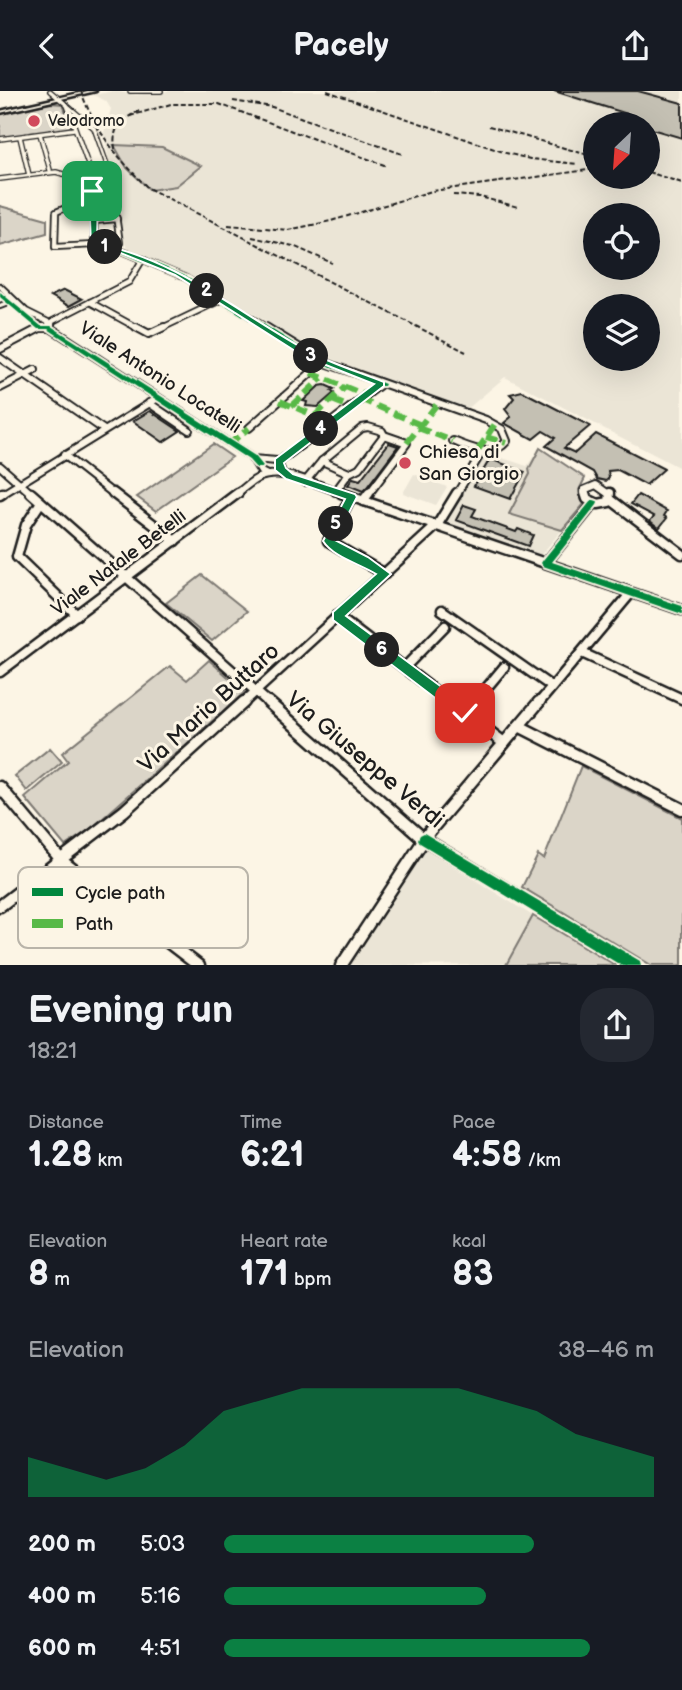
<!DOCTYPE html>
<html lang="en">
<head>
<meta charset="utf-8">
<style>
  :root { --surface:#171b24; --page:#242831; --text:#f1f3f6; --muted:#9ea1a6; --accent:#0b8043 }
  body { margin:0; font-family:"Balsamiq Sans",sans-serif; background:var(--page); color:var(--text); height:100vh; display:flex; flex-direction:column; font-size:26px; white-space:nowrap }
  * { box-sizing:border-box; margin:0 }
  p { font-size:23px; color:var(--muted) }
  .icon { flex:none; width:38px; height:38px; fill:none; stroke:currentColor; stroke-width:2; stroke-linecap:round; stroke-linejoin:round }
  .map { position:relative; height:874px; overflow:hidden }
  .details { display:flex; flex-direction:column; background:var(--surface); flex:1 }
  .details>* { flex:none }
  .needle { width:46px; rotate:205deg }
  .buttons { position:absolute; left:583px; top:21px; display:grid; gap:14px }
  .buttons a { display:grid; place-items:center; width:77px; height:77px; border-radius:50%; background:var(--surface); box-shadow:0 7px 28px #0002; font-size:35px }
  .pin { position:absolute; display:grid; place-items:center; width:60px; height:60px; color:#fff; margin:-30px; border-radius:14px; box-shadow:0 4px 10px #0006 }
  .km { position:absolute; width:35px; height:35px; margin:-18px; border-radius:50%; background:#222; color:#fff; font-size:19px; line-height:35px; text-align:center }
  .round { display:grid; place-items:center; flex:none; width:74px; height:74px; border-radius:28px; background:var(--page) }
  .head { display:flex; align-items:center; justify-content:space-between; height:119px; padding:0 28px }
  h1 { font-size:38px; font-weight:600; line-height:52px }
  .stats { display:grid; grid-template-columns:repeat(3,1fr); gap:10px; height:119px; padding:7px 28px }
  .stats div { display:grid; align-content:center }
  .stats b { font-size:35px; font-weight:600 }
  .stats small { font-size:19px; font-weight:400 }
  .stats p { font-size:19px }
  .chart { height:196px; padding:14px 28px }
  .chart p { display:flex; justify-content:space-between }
  .chart svg { width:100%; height:126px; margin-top:7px; fill:var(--accent); opacity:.7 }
  ul { padding:0 28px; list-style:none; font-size:23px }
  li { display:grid; grid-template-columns:112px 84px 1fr; align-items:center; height:52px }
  li i { height:18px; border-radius:9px; background:var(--accent) }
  header { display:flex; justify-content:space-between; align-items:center; height:91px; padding:0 28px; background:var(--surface); font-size:32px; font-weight:600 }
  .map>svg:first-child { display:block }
  .built { fill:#ebe5d6; fill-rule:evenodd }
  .green { fill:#dbd5c8; stroke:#7c7872; stroke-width:2 }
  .building { fill:#c4c0b3; stroke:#1c1c1c; stroke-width:2 }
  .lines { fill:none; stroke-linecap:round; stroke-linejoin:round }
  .minor-far4-casing { stroke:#1c1c1c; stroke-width:6 }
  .minor-far3-casing { stroke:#1c1c1c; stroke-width:8 }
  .minor-far2-casing { stroke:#1c1c1c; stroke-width:10 }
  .minor-far1-casing { stroke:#1c1c1c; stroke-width:13 }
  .minor-casing { stroke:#1c1c1c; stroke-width:15 }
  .major-casing { stroke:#1c1c1c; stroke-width:5 }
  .minor-far4 { stroke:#fcf5e5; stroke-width:3.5 }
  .minor-far3 { stroke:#fcf5e5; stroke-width:4.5 }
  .minor-far2 { stroke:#fcf5e5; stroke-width:6 }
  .minor-far1 { stroke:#fcf5e5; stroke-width:8 }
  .minor { stroke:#fcf5e5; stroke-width:10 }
  .major { fill:#fcf5e5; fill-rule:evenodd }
  .rail { stroke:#1c1c1c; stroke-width:2; stroke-dasharray:5 2.5; stroke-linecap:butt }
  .quiet { stroke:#58b947; stroke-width:6; stroke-dasharray:12 6; stroke-linecap:butt }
  .cycleway-casing { stroke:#fcf5e5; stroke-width:4 }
  .cycleway { fill:#00873e; fill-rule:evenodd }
  .route { fill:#0b8043; stroke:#fff; stroke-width:2 }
  .poi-dot { fill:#d1495b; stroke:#fcf5e5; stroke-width:2.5 }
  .labels { text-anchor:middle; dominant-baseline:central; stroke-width:6; stroke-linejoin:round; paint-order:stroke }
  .far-poi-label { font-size:16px; fill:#1c1c1c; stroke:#fcf5e5; text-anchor:start }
  .street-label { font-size:19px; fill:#1c1c1c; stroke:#fcf5e5 }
  .poi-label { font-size:19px; fill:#1c1c1c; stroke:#fcf5e5; text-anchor:start }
  .near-street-label { font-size:23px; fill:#1c1c1c; stroke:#fcf5e5 }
  .key { fill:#fcf5e5; stroke:#b9b4a9; stroke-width:2 }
  .key-label { font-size:19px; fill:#1c1c1c }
</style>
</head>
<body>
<header><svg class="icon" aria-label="back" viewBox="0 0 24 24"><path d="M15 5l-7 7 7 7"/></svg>Pacely<svg class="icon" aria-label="share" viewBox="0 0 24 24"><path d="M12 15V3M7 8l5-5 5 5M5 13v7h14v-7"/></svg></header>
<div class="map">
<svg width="682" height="875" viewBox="0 0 682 875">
  <rect width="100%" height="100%" fill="#fcf5e5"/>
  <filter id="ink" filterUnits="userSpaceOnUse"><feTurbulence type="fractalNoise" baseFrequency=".0143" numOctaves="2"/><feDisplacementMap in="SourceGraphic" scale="14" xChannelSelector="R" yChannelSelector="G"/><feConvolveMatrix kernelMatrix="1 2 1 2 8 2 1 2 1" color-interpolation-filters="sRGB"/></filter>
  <g filter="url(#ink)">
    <g class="built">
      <path d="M113,0L136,4L168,0H682V378L505,286L466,319L333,272L259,226L185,184L130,159L122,150L104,41L111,18L106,10L94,4ZM595,33H648V86H595ZM595,124H648V177H595ZM595,215H648V268H595Z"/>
      <polygon points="540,357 585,387 579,399 585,412 539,466 445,432 484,367 496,365 527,375"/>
      <polygon points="414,383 447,396 436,414 403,402"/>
      <polygon points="424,757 533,825 506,874 346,875"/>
    </g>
    <g class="green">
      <polygon points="49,12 63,13 71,37 0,47 0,23"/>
      <polygon points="114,54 162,56 201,75 176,95 150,99 127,77"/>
      <polygon points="0,115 47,128 47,142 0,155"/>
      <polygon points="213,353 232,366 156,420 137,406"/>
      <polygon points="540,357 585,387 579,399 585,412 562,439 509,423 530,383 529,378"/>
      <polygon points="202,484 247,520 212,550 166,512"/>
      <polygon points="209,569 245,601 93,736 65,755 25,707 68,670 62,662 170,575 187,589"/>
      <polygon points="50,657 62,671 27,700 15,685"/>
      <polygon points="581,675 682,727 682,874 651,874 522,796 538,764 544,768"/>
      <polygon points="533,825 615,874 506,874"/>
    </g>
    <g class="building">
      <polygon points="554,0 638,0 682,12 682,47 648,37 648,33 625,30 634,25"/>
      <polygon points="64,199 82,208 69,215 51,205"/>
      <polygon points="325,294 334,298 331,300 334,302 318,316 306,315 307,311 303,310 319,295"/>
      <polygon points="522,300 590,335 564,357 575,362 596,343 664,378 646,394 618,379 608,380 609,387 606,390 597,388 593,381 546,355 555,347 543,340 533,348 504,332 511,326 505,318 514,307 510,303"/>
      <polygon points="150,320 180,340 163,351 133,330"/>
      <polygon points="389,352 398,355 367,396 363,400 348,394 353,387 360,389"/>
      <polygon points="490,368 525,381 510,408 474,395"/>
      <polygon points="638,404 667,420 664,425 667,427 659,437 650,430 654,425 631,413"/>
      <polygon points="464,414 476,418 472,425 516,441 518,438 533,444 528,455 456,429"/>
    </g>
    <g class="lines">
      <g class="minor-far4-casing">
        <g id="minor-far4">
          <polyline points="50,0 94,37 110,82 113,106"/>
          <polyline points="130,0 161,0"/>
          <polyline points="67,14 93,88"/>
          <polyline points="40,43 50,79"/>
          <polyline points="20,46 29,84"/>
          <polyline points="0,48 74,38"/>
          <polyline points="0,88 56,81 88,90"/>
          <polygon points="98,88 105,93 95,99 87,98 88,90"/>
          <polyline points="105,93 113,94"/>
          <polyline points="84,106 89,99"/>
          <polyline points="95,106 95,99"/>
        </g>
      </g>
      <g class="minor-far3-casing">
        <g id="minor-far3">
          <polyline points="85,104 80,111 56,121 55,156 94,154 113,157"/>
          <polyline points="113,104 120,152"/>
          <polyline points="95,130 117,128"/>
          <polyline points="94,154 95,104"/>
          <polyline points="120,159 186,187 269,238"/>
          <polyline points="0,195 26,220 52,233"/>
          <polyline points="90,211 139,238"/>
          <polyline points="0,215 13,210"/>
          <polyline points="51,231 129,191 143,168"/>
          <polyline points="39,238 52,238"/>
          <polyline points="160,238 221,209"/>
        </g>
      </g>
      <g class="minor-far2-casing">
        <g id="minor-far2">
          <polyline points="136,236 149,243 164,236"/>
          <path d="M266,236L323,271L486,329L502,338L507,350C492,368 472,357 453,350"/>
          <polyline points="0,258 40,237 49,236 252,367 261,381 267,384"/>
          <polyline points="0,267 104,339"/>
          <polyline points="0,297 35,279"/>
          <polyline points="149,312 189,339"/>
          <polygon points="368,336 382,340 384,344 359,377 349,382 322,370 362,337"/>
          <polyline points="249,337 323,271"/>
          <polyline points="64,364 115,404"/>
          <polyline points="252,368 277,370 281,379"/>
          <polyline points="279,371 381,293"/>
          <polyline points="0,375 33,404"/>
          <polyline points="305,391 322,370"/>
          <polyline points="335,401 349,382"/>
          <polyline points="1,404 158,307"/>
          <path d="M235,404C243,398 250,391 258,387C284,375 322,396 346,404"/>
          <polyline points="368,404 407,352 384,344"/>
          <polyline points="456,404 482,361"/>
          <polyline points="586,404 584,399 596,394 610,404"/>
        </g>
      </g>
      <g class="minor-far1-casing">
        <g id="minor-far1">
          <polyline points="31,402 270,613"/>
          <polyline points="113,402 175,450"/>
          <polyline points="341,402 682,519"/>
          <polyline points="585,402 587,408 598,413 609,411 610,402"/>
          <polyline points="0,404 3,402"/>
          <polyline points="351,406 328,450 385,483"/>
          <polyline points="610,408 682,463"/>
          <polyline points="363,410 369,402"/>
          <polyline points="41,411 26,434 17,466 77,524"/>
          <polyline points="438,433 457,402"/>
          <polyline points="546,472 594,412"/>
          <polyline points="442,519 552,596"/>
          <polyline points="337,525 452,613"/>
          <polyline points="582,562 682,608"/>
          <polyline points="405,576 445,535"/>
          <polyline points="0,581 238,402"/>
          <polyline points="242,613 434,437"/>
          <polyline points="473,613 504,576"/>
          <polyline points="538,613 631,502"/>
        </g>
      </g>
      <g class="minor-casing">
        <g id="minor">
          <polyline points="268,611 424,748 635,875"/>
          <polyline points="450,611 504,652"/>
          <polyline points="465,622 475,611"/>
          <polyline points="519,635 682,718"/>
          <polyline points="0,696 62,770 199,875"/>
          <polyline points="0,815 124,720 244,611"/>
          <polyline points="341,875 429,741 539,611"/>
        </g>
      </g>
      <g class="major-casing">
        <polygon id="major" points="88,0 96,0 0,22 0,20"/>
      </g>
      <use href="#minor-far4" class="minor-far4"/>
      <use href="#minor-far3" class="minor-far3"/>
      <use href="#minor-far2" class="minor-far2"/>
      <use href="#minor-far1" class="minor-far1"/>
      <use href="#minor" class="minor"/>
      <use href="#major" class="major"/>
      <g class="rail">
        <path d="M81,0C94,39 119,68 148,97L466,261"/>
        <polyline points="327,0 506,62 530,68 578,73"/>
        <polyline points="233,10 272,16 402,63"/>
        <polyline points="130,25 171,13 219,13 387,75"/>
        <polyline points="489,35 595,66"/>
        <path d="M115,58C112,36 120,30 139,20"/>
        <polyline points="648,81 682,92"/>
        <polyline points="453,104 480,106 518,116"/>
        <polyline points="228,134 288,139 331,130 432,100 595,78"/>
        <polyline points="252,146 293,155 332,172"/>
      </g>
      <g class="quiet">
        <polyline points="311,282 365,304"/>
        <polyline points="360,308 421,334"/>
        <polyline points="332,309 350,316"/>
        <polyline points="280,310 330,331"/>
        <polyline points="292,315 322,287"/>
        <polyline points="315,325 345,296"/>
        <polyline points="418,337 453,350"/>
        <polyline points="486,346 506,352"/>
        <polyline points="407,352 437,313"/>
        <polyline points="229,353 249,337"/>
        <polyline points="478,359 495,333"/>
      </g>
      <g class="cycleway-casing">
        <g id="cycleway">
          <polygon points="118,158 122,158 188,186 316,266 385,293 384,295 378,295 312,268 184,188 118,160"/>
          <polygon points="0,201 41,235 51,235 255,365 263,375 262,377 256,377 249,369 48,238 38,238 0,206"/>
          <polygon points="594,409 597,410 598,412 597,414 552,471 682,515 682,523 543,475 541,472 543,469 591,410"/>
          <polygon points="424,742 640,870 641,875 622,875 420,752 418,748 420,744"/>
        </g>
      </g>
      <use href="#cycleway" class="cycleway"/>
    </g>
  </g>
  <path class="route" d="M89,98L98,99L97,153C178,168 238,222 308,260C332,273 359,281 384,291V295L284,372L286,377L293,383L355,403L357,406L335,449L368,466L391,483L346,525L470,617V626H460L333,529V521L376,483C360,473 333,466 323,450L345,408L286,388L275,379V368L374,293L303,265L175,184L118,161L91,156Z"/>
  <g class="poi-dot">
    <circle cx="34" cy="30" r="7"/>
    <circle cx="405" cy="372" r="7"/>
  </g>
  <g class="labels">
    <g class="far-poi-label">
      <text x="48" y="30">Velodromo</text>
    </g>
    <g class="street-label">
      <text transform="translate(160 287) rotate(33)">Viale Antonio Locatelli</text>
      <text transform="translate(119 472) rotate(-37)">Viale Natale Betelli</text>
    </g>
    <g class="poi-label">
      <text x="419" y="361">Chiesa di<tspan x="419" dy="22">San Giorgio</tspan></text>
    </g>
    <g class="near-street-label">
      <text transform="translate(209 617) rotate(-42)">Via Mario Buttaro</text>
      <text transform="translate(365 669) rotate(40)">Via Giuseppe Verdi</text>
    </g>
  </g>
  <rect x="18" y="776" width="230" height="81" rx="10" class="key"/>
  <rect x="32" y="797" width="31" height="8" fill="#00873e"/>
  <rect x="32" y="828" width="31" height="9" fill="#58b947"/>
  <g class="key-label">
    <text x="75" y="808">Cycle path</text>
    <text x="75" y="839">Path</text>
  </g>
</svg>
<div class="buttons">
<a><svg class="needle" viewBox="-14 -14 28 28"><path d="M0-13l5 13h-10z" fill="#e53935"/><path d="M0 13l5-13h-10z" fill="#9ea1a6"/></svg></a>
<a><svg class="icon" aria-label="locate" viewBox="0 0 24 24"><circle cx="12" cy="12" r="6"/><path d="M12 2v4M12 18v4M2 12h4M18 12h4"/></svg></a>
<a><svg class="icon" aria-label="layers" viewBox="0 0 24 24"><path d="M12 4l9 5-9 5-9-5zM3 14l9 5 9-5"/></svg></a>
</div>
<div class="pin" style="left:92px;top:100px;background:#1e9e55"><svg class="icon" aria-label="arrive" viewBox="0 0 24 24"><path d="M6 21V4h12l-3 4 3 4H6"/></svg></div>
<div class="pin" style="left:465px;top:622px;background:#d93025"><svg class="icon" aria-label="check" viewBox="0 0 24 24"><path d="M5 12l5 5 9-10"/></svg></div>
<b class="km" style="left:105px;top:156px">1</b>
<b class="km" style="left:207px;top:200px">2</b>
<b class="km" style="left:311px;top:265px">3</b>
<b class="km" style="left:321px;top:338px">4</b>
<b class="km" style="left:336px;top:433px">5</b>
<b class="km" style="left:382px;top:559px">6</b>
</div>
<section class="details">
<div class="head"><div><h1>Evening run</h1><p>18:21</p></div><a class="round"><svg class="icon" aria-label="share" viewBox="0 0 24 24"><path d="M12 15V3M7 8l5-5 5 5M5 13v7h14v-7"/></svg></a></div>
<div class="stats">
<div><p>Distance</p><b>1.28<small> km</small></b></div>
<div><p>Time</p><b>6:21</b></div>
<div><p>Pace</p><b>4:58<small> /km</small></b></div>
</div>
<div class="stats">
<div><p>Elevation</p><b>8<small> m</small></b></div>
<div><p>Heart rate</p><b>171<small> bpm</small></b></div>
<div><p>kcal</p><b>83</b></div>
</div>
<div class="chart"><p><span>Elevation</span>38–46 m</p>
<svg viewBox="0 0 160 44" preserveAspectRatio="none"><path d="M0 44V30L10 34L20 38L30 34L40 26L50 14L60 10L70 6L80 6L90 6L100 6L110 6L120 10L130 14L140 22L150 26L160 30V44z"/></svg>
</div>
<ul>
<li><b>200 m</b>5:03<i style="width:72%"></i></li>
<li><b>400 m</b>5:16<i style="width:61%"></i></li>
<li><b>600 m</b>4:51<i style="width:85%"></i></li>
</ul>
</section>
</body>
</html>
